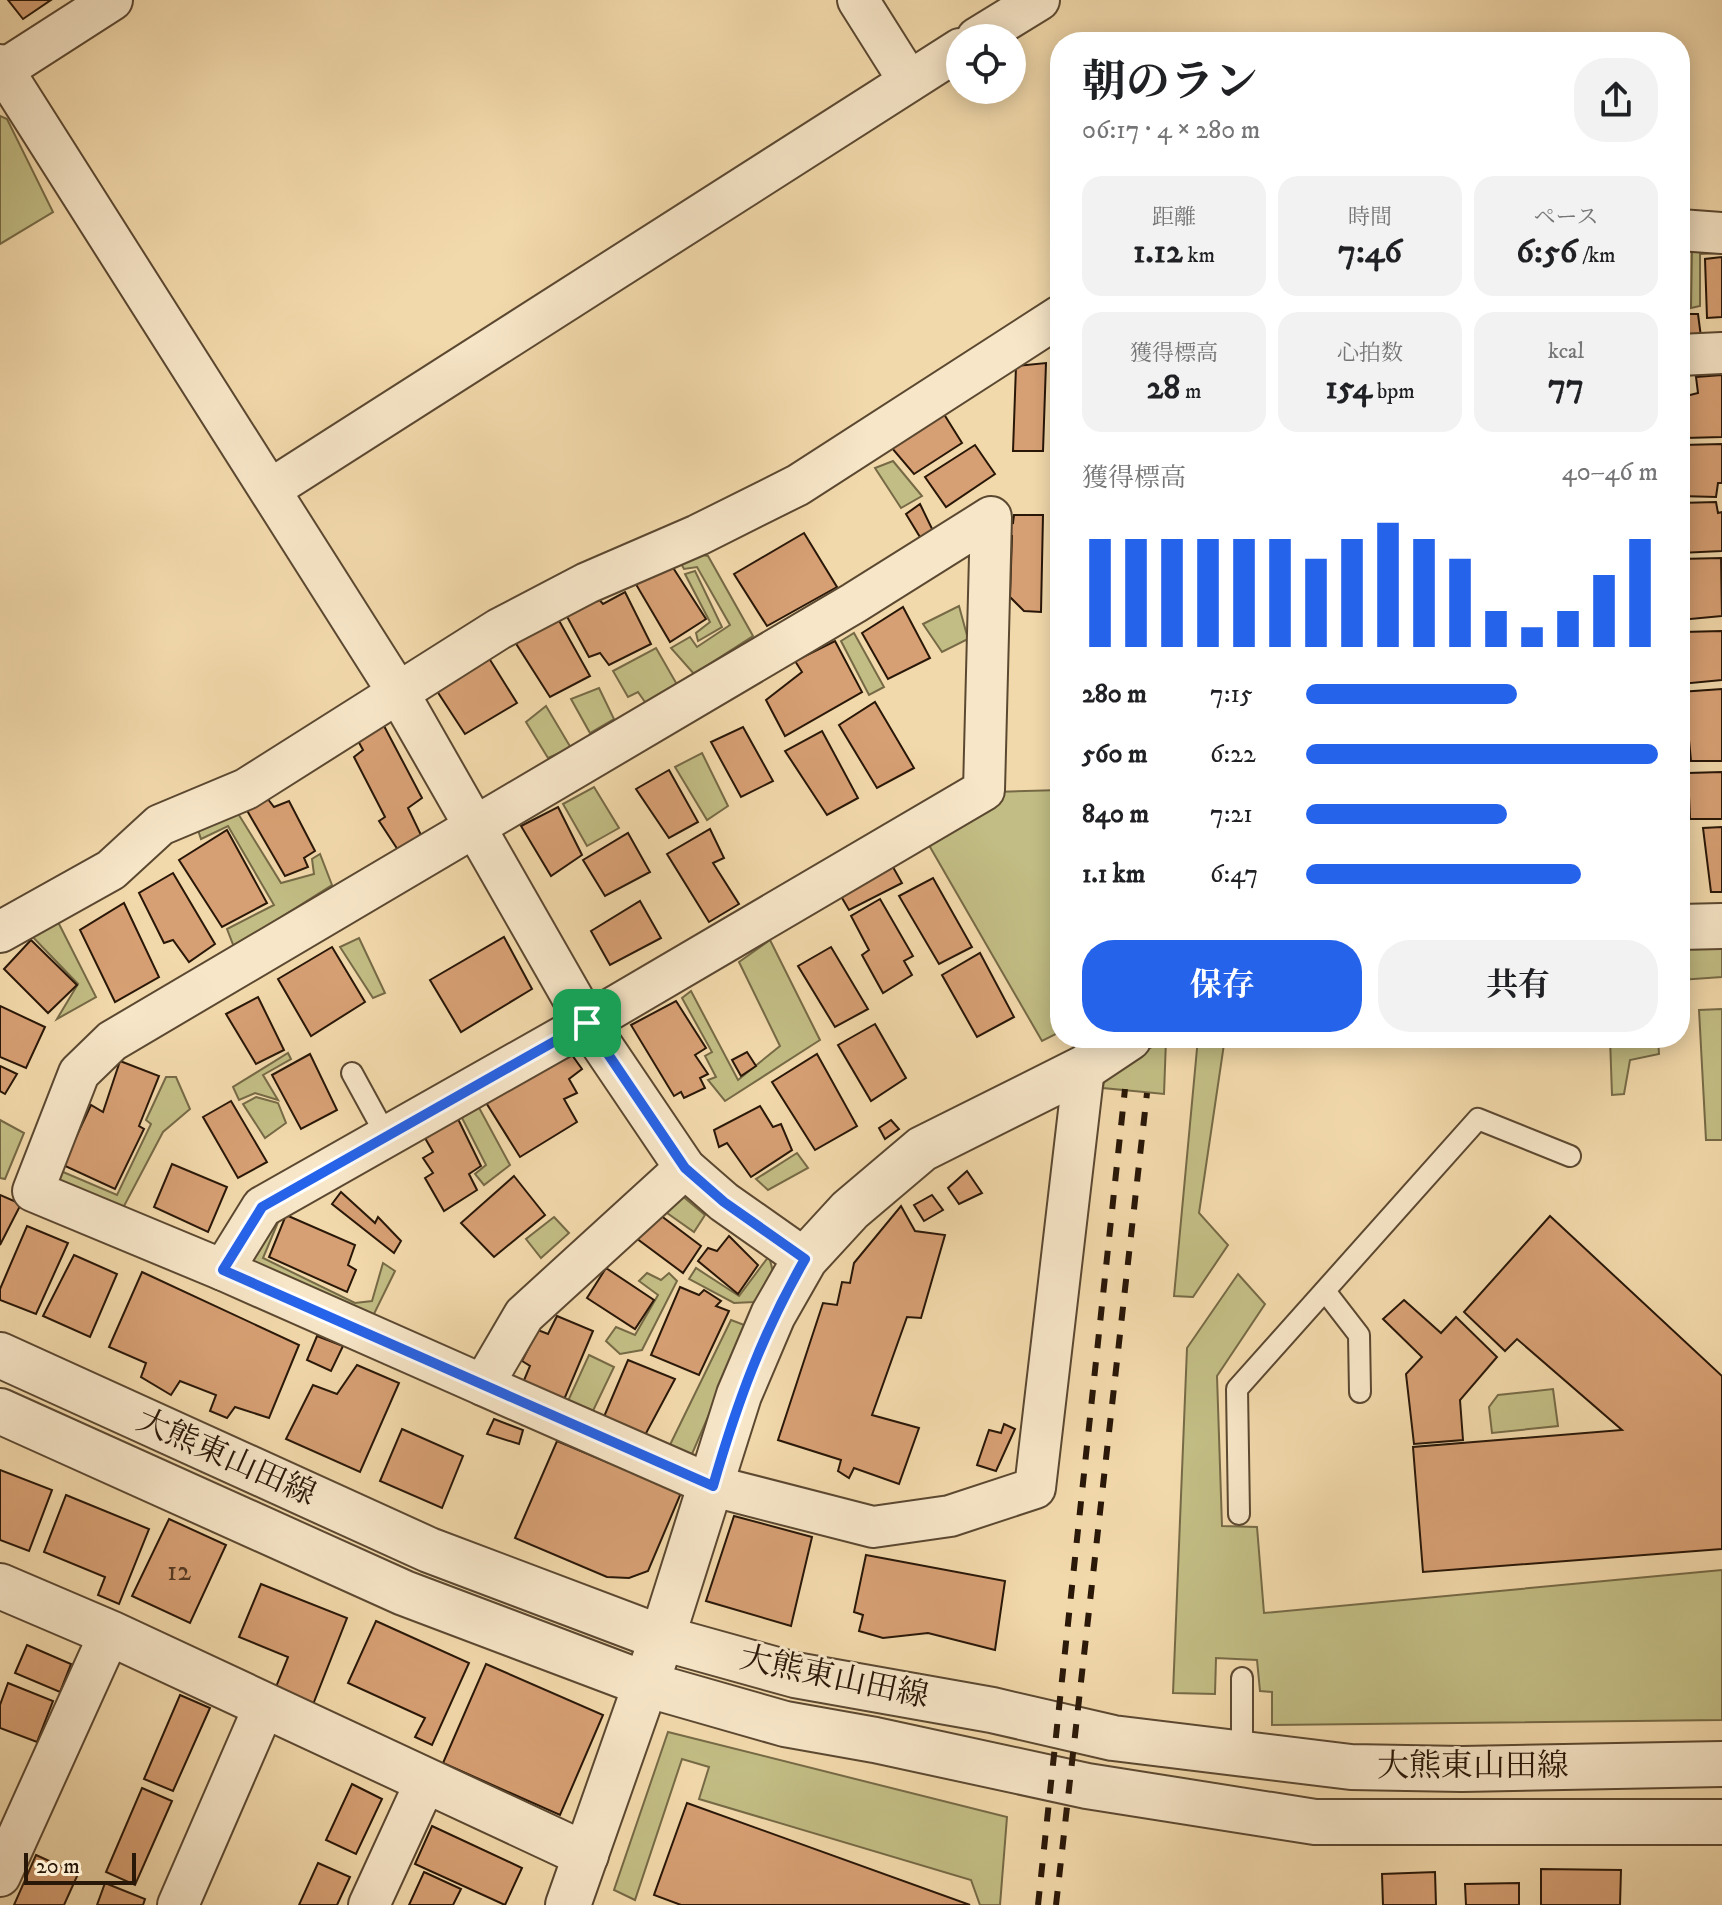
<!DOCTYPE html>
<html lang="ja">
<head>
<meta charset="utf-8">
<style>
  :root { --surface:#fff; --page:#f2f2f2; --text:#202124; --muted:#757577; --accent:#2563eb }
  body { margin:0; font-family:"IM FELL DW Pica","Noto Serif JP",serif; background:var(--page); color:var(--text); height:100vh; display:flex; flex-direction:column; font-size:30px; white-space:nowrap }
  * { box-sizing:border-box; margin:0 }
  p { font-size:26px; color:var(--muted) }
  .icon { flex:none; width:44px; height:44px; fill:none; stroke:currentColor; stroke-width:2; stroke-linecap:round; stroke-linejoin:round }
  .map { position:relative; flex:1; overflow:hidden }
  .drawer { position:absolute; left:1050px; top:32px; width:640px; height:1016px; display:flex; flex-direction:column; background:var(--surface); border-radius:32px; box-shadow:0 4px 20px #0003 }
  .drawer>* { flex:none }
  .controls { position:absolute; left:946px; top:24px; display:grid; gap:16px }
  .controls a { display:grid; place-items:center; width:80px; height:80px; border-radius:50%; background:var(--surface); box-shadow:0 4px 20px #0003; font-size:40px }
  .scale { position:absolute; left:24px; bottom:20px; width:112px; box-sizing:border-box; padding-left:8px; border:4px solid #291708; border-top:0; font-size:22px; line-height:28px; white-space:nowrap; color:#291708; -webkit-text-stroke:6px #f7e6c8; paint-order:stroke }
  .pin { position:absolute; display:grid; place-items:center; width:68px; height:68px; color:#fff; margin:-34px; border-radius:16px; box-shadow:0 4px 12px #0006 }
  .round { display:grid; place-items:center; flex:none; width:84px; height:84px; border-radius:32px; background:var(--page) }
  .head { display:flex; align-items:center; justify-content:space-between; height:136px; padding:0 32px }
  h1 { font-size:44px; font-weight:700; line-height:60px }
  .stats { display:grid; grid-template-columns:repeat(3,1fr); gap:12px; height:136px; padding:8px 32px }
  .stats div { display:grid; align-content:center; border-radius:20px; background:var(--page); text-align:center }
  .stats b { font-size:34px; font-weight:700 }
  .stats small { font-size:22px; font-weight:400 }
  .stats p { font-size:22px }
  .chart { height:224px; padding:16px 32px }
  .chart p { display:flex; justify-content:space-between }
  .chart svg { width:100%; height:144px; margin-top:8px; stroke:var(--accent); stroke-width:6 }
  .cta { display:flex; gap:16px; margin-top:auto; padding:16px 32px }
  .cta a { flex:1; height:92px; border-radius:32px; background:var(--accent); color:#fff; font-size:32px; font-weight:700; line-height:92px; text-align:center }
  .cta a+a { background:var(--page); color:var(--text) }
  ul { padding:0 32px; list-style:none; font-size:26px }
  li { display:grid; grid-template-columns:128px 96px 1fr; align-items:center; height:60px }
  li i { height:20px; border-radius:10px; background:var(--accent) }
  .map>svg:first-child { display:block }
  .green { fill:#c2bd84; stroke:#766a46; stroke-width:2 }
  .building { fill:#d7a074; stroke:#291708; stroke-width:2 }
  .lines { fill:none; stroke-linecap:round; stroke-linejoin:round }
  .service-casing { stroke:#5b4831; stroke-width:24 }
  .minor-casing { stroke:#5b4831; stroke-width:44 }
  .tertiary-casing { stroke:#5b4831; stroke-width:48 }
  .service { stroke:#f7e6c8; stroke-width:20 }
  .minor { stroke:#f7e6c8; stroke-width:40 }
  .tertiary { stroke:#f7e6c8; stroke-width:44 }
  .rail { stroke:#291708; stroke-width:6; stroke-dasharray:14 14; stroke-linecap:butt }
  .route-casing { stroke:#fff; stroke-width:16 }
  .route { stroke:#2563eb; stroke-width:10 }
  .labels { text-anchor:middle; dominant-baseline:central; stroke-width:6; stroke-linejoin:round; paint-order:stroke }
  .number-label { font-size:28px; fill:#543923 }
  .street-label { font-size:32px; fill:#291708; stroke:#f7e6c8 }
</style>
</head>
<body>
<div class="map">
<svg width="1722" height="1905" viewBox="0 0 1722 1905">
  <rect width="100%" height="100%" fill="#f2d9ab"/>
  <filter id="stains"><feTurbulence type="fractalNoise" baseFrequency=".0025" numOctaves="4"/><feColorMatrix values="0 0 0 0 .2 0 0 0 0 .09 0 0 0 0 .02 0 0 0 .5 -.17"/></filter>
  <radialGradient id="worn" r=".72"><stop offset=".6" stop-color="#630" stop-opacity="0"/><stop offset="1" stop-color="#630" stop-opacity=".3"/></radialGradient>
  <g class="green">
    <polygon points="0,116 7,119 53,212 0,244"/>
    <polygon points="1722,243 1722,253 1700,254 1700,306 1691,308 1692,244"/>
    <polygon points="893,461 922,496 901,508 875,468"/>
    <polygon points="692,553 708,556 753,636 694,674 671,648 690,637 697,647 730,625 697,567 684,569 680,562"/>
    <polygon points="695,571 722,627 698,641 696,633 710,622 685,574"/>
    <polygon points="959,606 968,639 942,652 923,624"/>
    <polygon points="854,633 884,687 869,695 841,641"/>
    <polygon points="656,648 679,688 647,705 638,692 628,697 613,671"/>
    <polygon points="599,688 614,719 590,733 571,699"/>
    <polygon points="546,706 571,748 548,758 526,722"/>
    <polygon points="702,753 728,806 707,820 675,767"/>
    <polygon points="594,787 619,828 587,846 563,804"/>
    <polygon points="1060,790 1060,1032 1042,1041 926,840 994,792"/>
    <polygon points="234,807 281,883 314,874 312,859 320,854 332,885 234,947 227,929 274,905 228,826 201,839 196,824"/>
    <polygon points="54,914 96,997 57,1019 78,984 26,930"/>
    <polygon points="359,938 385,993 373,998 340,947"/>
    <polygon points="770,940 820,1040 725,1101 708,1080 716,1077 705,1056 712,1052 682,998 691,991 738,1080 780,1046 739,962"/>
    <polygon points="1722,943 1722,977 1680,980 1680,945"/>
    <polygon points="1722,1009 1722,1140 1706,1140 1699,1010"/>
    <polygon points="1198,1038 1231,1038 1224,1044 1199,1213 1228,1245 1193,1297 1174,1296"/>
    <polygon points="1610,1038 1658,1038 1659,1054 1630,1060 1624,1094 1612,1095"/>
    <polygon points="1166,1040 1164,1094 1103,1088 1105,1070"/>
    <polygon points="288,1053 291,1059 263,1075 278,1100 255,1093 239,1100 233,1087"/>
    <polygon points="166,1077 176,1077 190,1109 163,1132 123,1208 45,1176 56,1169 117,1195 151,1124 146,1120"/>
    <polygon points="256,1097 278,1103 286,1123 265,1138 243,1104"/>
    <polygon points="477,1104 510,1165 484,1185 475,1174 486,1165 460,1114"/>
    <polygon points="0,1120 24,1133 5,1179 0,1178"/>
    <polygon points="797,1153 808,1168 768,1190 756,1179"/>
    <polygon points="680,1194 705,1215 694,1232 660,1208"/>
    <polygon points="281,1215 263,1258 355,1303 372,1301 383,1263 395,1271 372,1318 255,1269 250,1250"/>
    <polygon points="554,1217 569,1233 541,1258 526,1239"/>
    <polygon points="769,1256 774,1276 767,1290 754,1302 734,1303 689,1279 696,1268 739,1296"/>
    <polygon points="647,1273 661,1280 669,1273 677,1281 642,1350 620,1354 606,1341 616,1327 635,1335 658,1295 639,1281"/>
    <polygon points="1238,1274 1265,1304 1217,1376 1222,1526 1257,1527 1264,1613 1722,1570 1722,1720 1272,1725 1272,1692 1260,1691 1257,1660 1216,1658 1215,1694 1173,1693 1187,1348"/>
    <polygon points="731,1320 747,1326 689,1461 666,1453"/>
    <polygon points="589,1355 614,1367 590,1417 567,1403"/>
    <polygon points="1553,1389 1558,1426 1492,1433 1489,1407 1498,1395"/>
    <polygon points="668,1732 1007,1817 1000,1905 980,1905 971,1880 699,1799 709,1767 682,1759 635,1900 614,1890"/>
  </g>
  <g class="building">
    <polygon points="8,0 51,0 23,19"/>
    <polygon points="1680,243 1687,243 1687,308 1680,309"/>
    <polygon points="1722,257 1722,317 1707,318 1705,259"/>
    <polygon points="1680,314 1698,314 1701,337 1680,336"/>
    <polygon points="1046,363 1043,451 1013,451 1016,366"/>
    <polygon points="1722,375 1722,437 1685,438 1682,397 1698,393 1696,377"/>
    <polygon points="942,411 962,443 914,474 891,447"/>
    <polygon points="1722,444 1722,483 1718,483 1716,497 1680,496 1683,445"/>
    <polygon points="975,445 995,474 946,507 925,477"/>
    <polygon points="1716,502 1718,513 1722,512 1722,551 1680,553 1680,503"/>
    <polygon points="920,504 936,537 923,542 906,514"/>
    <polygon points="1014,515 1043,515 1041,612 1024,611 1010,597 1012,536 1002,536 1003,521 1013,523"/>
    <polygon points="1060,531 1060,643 1054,638"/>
    <polygon points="804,533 837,587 767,626 734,574"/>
    <polygon points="1721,558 1722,616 1680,620 1680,559"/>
    <polygon points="670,563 706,619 670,642 634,581"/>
    <polygon points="625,592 651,644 609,665 600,653 589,657 565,613 596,596 603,604"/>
    <polygon points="903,607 930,658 888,679 862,633"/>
    <polygon points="557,617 590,676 550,697 515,642"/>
    <polygon points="1722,631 1722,680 1681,684 1683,632"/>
    <polygon points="835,641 862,692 785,736 766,700 802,672 795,661"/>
    <polygon points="487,655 517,703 465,734 435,688"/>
    <polygon points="1722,689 1722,761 1691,761 1689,740 1682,739 1680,692"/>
    <polygon points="875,702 914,768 877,788 839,725"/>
    <polygon points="383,724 422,798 408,808 422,837 398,850 379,821 385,817 354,757 363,750 357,739"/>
    <polygon points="743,727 773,781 741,797 711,742"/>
    <polygon points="822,731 858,798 827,815 785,751"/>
    <polygon points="669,770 698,822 669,838 636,789"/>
    <polygon points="1722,772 1722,819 1690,819 1688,773"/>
    <polygon points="264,794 274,807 289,801 315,851 304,858 308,867 285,876 245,807"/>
    <polygon points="558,807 582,855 551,876 521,826"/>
    <polygon points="1722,827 1722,892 1711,892 1703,828"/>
    <polygon points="710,829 724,858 713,863 739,904 709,922 667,854"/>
    <polygon points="227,830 267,903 222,927 179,860"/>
    <polygon points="628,833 650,872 605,896 583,860"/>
    <polygon points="889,860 902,883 849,910 838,891"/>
    <polygon points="173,873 215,944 189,962 173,940 164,943 139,893"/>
    <polygon points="933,878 972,947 939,964 899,896"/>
    <polygon points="880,899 913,956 904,961 912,975 883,993 862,955 869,950 851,916"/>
    <polygon points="640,901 661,938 610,965 591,931"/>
    <polygon points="124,903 159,977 115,1002 80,930"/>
    <polygon points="504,937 532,989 461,1032 430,980"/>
    <polygon points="31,940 77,985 48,1013 4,969"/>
    <polygon points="332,947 365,1002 311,1036 278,979"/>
    <polygon points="831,947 868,1009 835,1027 798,966"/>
    <polygon points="980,953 1014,1017 977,1037 942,975"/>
    <polygon points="258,997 284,1050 256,1064 226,1014"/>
    <polygon points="676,1001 706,1048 695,1055 708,1074 700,1078 705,1088 684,1098 681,1092 674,1096 631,1025"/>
    <polygon points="0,1006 45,1027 26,1068 0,1057"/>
    <polygon points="875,1024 906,1078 871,1101 838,1045"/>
    <polygon points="567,1048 582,1069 569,1079 577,1093 564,1099 577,1122 520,1157 485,1101"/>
    <polygon points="747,1052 756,1066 741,1076 732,1060"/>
    <polygon points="310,1054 337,1110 301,1129 272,1075"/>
    <polygon points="817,1054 857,1126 815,1150 772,1082"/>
    <polygon points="120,1061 159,1076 139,1126 144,1129 115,1189 63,1165 91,1105 103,1112"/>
    <polygon points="0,1066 17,1074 5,1094 0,1091"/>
    <polygon points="231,1101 267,1162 238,1178 203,1117"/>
    <polygon points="760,1106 773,1127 781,1124 792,1150 751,1177 727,1143 719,1147 714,1130"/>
    <polygon points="458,1119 481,1166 469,1174 477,1190 444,1211 425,1178 433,1173 423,1158 433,1152 425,1138"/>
    <polygon points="891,1120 899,1129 885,1139 879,1128"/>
    <polygon points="172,1164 227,1187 208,1232 154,1207"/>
    <polygon points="967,1171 982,1193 959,1204 948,1188"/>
    <polygon points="514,1176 545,1215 494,1257 461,1223"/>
    <polygon points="341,1192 375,1223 378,1217 401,1241 394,1253 332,1204"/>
    <polygon points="0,1195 21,1204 0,1245"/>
    <polygon points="932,1195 943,1210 924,1221 914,1205"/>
    <polygon points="901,1206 915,1231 945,1235 921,1318 907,1317 872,1415 919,1428 899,1484 854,1468 849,1478 838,1471 841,1460 778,1440 823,1303 837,1305 842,1282 850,1283 854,1263"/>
    <polygon points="656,1212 701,1246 683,1273 636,1238"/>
    <polygon points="286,1215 355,1245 348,1265 356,1270 347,1292 269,1257"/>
    <polygon points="1550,1216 1722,1376 1722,1549 1423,1572 1413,1447 1622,1430 1517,1339 1505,1351 1464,1312"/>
    <polygon points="27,1226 68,1243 36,1314 0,1300 0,1289"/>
    <polygon points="729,1236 758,1265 738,1294 698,1261 708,1248 717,1251"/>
    <polygon points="74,1255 117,1274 90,1337 43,1316"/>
    <polygon points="606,1268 654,1300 635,1329 587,1298"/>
    <polygon points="142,1272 299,1345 269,1418 235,1407 227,1418 210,1411 216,1395 180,1381 171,1395 141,1377 146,1363 109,1347"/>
    <polygon points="680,1287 699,1295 704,1290 721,1301 716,1306 729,1311 699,1375 651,1355"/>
    <polygon points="1404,1300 1441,1333 1456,1317 1497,1357 1460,1400 1463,1440 1414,1444 1406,1374 1422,1357 1383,1319"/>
    <polygon points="557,1316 593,1331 563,1402 522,1385 530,1366 522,1361 538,1330 548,1334"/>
    <polygon points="317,1336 343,1346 331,1371 307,1360"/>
    <polygon points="628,1360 675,1379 644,1437 603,1419"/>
    <polygon points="357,1365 399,1383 360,1472 286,1439 313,1385 337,1394"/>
    <polygon points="494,1419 523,1430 519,1444 487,1434"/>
    <polygon points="1004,1424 1015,1429 996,1471 977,1465 989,1430 1001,1433"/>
    <polygon points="402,1429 463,1456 442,1508 380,1481"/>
    <polygon points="557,1441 681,1493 648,1571 629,1578 607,1577 515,1538"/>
    <polygon points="0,1470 52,1490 29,1551 0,1540"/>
    <polygon points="66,1495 149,1529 119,1604 98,1595 105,1577 44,1552"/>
    <polygon points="734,1516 812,1537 791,1626 706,1601"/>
    <polygon points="169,1519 226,1545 190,1623 132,1596"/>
    <polygon points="866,1555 1005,1581 995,1650 928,1633 883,1638 859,1631 863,1615 854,1612"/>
    <polygon points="261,1584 347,1618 312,1707 274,1692 288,1657 239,1637"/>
    <polygon points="376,1621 469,1663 432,1745 415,1737 425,1718 348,1683"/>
    <polygon points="27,1645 71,1664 60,1692 15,1673"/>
    <polygon points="486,1664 603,1715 560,1815 443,1763"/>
    <polygon points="8,1683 53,1701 37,1742 0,1728 0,1705"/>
    <polygon points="180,1695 210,1708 173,1791 144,1779"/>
    <polygon points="352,1784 382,1799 356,1854 326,1840"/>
    <polygon points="142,1788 172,1801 135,1885 106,1872"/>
    <polygon points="687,1803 970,1905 681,1905 654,1895"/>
    <polygon points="432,1826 522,1868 505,1905 415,1864"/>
    <polygon points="36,1855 78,1874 64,1905 14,1905"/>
    <polygon points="318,1863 350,1877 337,1905 299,1905"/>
    <polygon points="1541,1869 1621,1870 1620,1905 1541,1905"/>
    <polygon points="424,1872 461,1889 453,1905 409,1905"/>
    <polygon points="1435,1872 1436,1905 1383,1905 1382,1874"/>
    <polygon points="105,1883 145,1899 143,1905 97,1905"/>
    <polygon points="1519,1883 1519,1905 1466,1905 1465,1884"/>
  </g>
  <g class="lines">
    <g class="service-casing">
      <g id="service">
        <polyline points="352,1073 387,1137"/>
        <polyline points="1325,1291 1359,1335 1360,1392"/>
        <polyline points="1239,1514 1237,1389 1478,1119 1570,1156"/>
        <polyline points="1242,1756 1242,1678"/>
      </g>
    </g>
    <g class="minor-casing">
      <g id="minor">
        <polyline points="858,0 909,81"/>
        <polyline points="977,38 1039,0"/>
        <polyline points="0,65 399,694 587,1023 685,1168 724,1202 805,1259"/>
        <polyline points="0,72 112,0"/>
        <polyline points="1680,230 1722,233"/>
        <polyline points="1680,355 1722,353"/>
        <polyline points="271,489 960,49"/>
        <polygon points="991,517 984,790 587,1023 262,1207 223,1270 33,1191 79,1073 112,1041 854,603"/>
        <polyline points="0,932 111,870 160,825 246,789 499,629 587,583 698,535 798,485 1060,316"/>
        <polyline points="223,1270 483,1385 524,1315 685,1168"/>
        <polyline points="483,1385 713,1486 873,1527 950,1516 1035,1488 1084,1068"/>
        <polyline points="0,1876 110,1633"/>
        <polyline points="178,1905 264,1707"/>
        <polyline points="369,1905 426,1781"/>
      </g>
    </g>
    <g class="tertiary-casing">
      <g id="tertiary">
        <polyline points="1680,927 1722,926"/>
        <polyline points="0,1355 429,1550 662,1638 795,1675 992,1710 1113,1738 1351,1767 1462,1769 1722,1764"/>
        <polyline points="0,1411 404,1593 645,1684 785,1724 875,1740 1087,1786 1315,1822 1722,1822"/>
        <polyline points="0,1586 110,1633 586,1855"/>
        <polyline points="568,1905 662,1638 739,1395 773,1315 805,1259 850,1210 922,1149 1084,1068 1129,1038"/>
      </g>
    </g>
    <use href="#service" class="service"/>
    <use href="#minor" class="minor"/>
    <use href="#tertiary" class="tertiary"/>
    <g class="rail">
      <polyline points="1038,1905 1125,1089"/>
      <polyline points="1056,1905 1147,1093"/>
    </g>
  </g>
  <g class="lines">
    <g class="route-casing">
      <path id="route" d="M587,1023L685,1168L724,1202L805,1259C762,1334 737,1403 713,1486L223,1270L262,1207Z"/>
    </g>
    <use href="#route" class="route"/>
  </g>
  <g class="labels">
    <g class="number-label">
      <text x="179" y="1571">12</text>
    </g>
    <g class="street-label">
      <text transform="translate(226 1458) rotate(24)">大熊東山田線</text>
      <text transform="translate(834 1678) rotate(12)">大熊東山田線</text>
      <text x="1473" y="1767">大熊東山田線</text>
    </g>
  </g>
  <rect width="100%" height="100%" filter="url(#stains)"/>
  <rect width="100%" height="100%" fill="url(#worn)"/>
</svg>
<div class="controls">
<a><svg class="icon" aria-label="locate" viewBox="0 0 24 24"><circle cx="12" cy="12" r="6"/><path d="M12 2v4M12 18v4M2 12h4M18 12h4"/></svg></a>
</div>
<div class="scale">20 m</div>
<div class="pin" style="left:587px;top:1023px;background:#1e9e55"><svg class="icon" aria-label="arrive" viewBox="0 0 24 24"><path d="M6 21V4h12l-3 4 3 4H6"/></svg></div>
<section class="drawer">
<div class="head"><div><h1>朝のラン</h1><p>06:17 · 4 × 280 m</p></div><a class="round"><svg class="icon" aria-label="share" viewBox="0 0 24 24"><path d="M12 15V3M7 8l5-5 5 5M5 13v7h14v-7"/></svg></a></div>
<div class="stats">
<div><p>距離</p><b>1.12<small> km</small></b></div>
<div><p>時間</p><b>7:46</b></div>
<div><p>ペース</p><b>6:56<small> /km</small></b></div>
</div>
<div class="stats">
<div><p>獲得標高</p><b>28<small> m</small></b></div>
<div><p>心拍数</p><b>154<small> bpm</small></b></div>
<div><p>kcal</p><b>77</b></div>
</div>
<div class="chart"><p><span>獲得標高</span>40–46 m</p>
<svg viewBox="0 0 160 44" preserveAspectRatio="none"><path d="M5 44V11M15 44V11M25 44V11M35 44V11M45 44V11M55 44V11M65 44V17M75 44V11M85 44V6M95 44V11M105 44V17M115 44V33M125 44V38M135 44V33M145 44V22M155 44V11"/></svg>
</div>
<ul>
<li><b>280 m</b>7:15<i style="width:60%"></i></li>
<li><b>560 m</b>6:22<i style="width:100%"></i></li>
<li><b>840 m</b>7:21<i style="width:57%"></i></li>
<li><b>1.1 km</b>6:47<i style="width:78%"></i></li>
</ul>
<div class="cta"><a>保存</a><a>共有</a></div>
</section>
</div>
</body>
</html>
